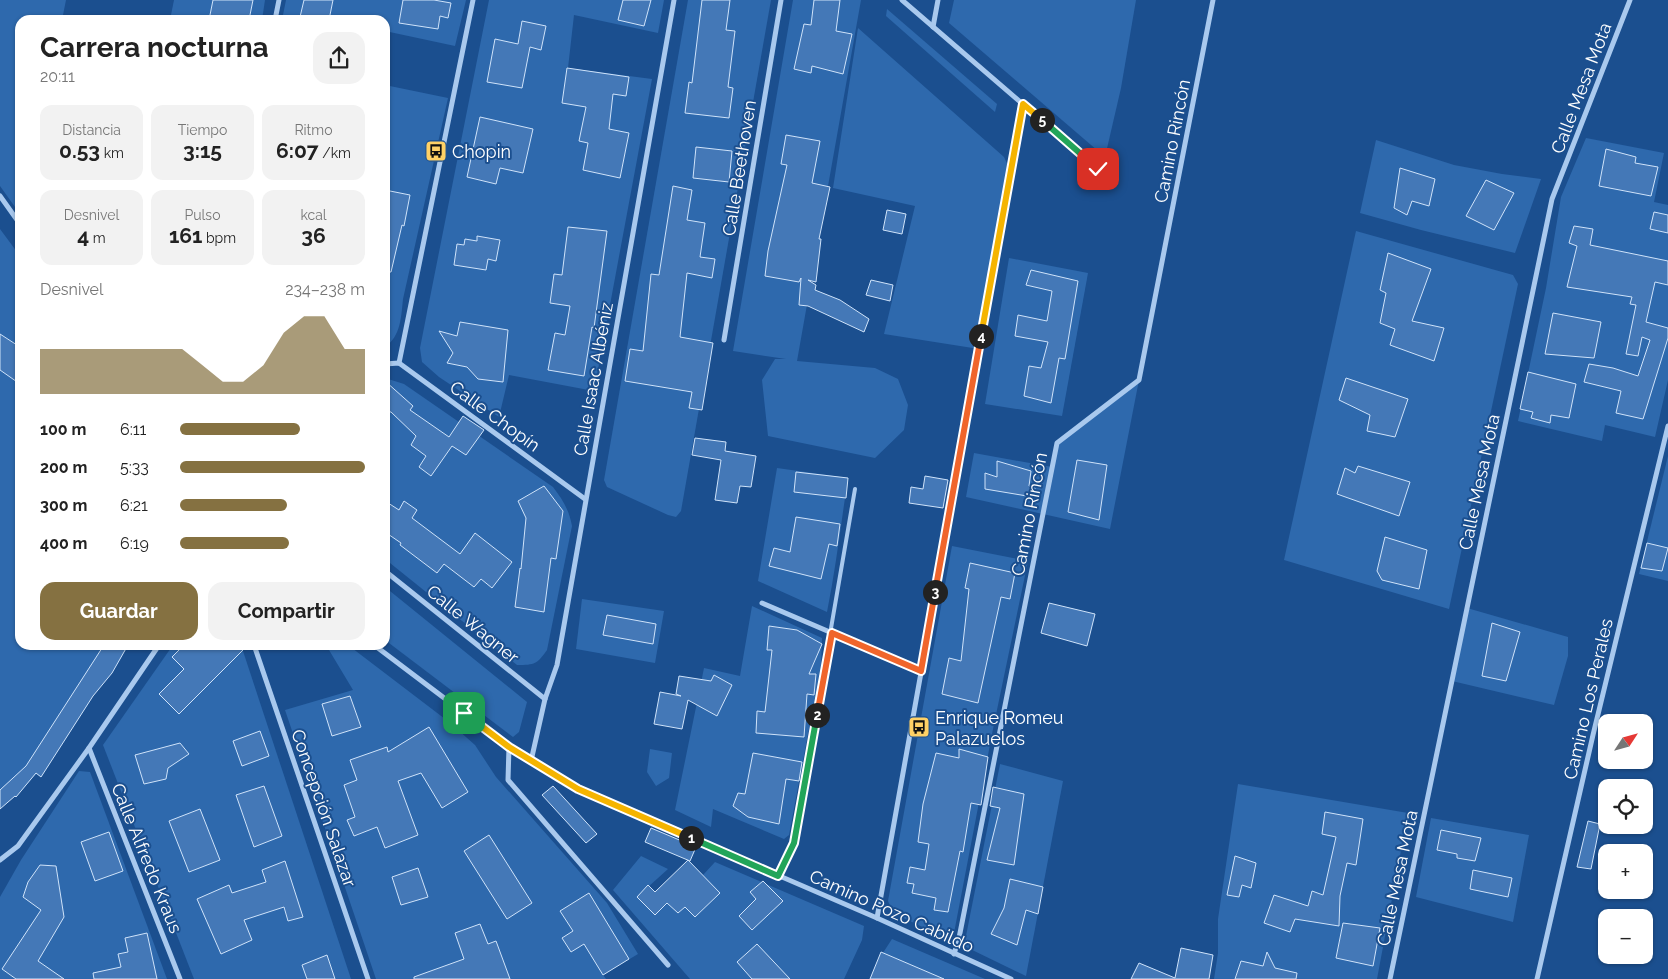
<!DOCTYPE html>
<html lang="es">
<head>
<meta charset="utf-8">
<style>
  :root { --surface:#fff; --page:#f2f2f2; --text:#222; --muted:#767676; --accent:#857141 }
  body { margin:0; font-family:Raleway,sans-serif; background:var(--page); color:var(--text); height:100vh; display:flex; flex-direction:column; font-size:19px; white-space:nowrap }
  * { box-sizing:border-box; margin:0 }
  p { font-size:16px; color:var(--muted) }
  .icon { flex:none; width:28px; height:28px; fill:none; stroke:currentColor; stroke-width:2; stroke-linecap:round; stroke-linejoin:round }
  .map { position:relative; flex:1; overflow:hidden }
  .sheet { position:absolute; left:15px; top:15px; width:375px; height:635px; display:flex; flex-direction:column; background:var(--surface); border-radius:15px; box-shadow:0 1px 4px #0004 }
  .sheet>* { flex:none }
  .needle { width:32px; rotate:54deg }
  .controls { position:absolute; left:1598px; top:714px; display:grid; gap:10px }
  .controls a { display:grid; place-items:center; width:55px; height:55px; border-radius:10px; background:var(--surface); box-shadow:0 1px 4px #0004; font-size:25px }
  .pin { position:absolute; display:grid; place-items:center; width:42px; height:42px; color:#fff; margin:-21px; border-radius:10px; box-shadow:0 2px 8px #0006 }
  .km { position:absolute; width:25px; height:25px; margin:-12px; border-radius:50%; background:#222; color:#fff; font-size:14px; line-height:25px; text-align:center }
  .round { display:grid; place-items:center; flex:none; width:52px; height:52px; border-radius:15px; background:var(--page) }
  .head { display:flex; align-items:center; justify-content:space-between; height:85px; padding:0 25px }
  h1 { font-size:28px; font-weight:700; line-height:38px }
  .stats { display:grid; grid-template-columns:repeat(3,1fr); gap:8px; height:85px; padding:5px 25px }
  .stats div { display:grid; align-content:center; border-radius:12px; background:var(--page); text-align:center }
  .stats b { font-size:21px; font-weight:700 }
  .stats small { font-size:14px; font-weight:400 }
  .stats p { font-size:14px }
  .chart { height:140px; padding:10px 25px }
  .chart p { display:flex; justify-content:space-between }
  .chart svg { width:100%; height:90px; margin-top:5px; fill:var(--accent); opacity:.7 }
  .primary-button { display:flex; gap:10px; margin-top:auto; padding:10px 25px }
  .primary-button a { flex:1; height:58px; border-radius:15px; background:var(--accent); color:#fff; font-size:20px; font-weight:700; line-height:58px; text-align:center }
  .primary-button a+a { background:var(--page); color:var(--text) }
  ul { padding:0 25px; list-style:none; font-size:16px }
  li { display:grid; grid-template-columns:80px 60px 1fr; align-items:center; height:38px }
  li i { height:12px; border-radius:6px; background:var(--accent) }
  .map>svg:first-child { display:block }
  .green { fill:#2e69ad }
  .building { fill:#4478b7; stroke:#cfe3fa }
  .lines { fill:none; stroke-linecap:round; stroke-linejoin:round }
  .service { stroke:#a9c9ee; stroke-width:4 }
  .minor { stroke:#a9c9ee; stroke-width:5 }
  .split-1-casing { stroke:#fff; stroke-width:10 }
  .split-2-casing { stroke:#fff; stroke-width:10 }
  .split-3-casing { stroke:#fff; stroke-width:10 }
  .split-4-casing { stroke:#fff; stroke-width:10 }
  .split-5-casing { stroke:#fff; stroke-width:10 }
  .split-6-casing { stroke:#fff; stroke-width:10 }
  .split-1 { stroke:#f5b400; stroke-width:6 }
  .split-2 { stroke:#22a559; stroke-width:6 }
  .split-3 { stroke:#f0652b; stroke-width:6 }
  .split-4 { stroke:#f0652b; stroke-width:6 }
  .split-5 { stroke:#f5b400; stroke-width:6 }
  .split-6 { stroke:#22a559; stroke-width:6 }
  .labels { text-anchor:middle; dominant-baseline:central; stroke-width:4; stroke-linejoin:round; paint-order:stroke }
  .street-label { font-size:18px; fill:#fff; stroke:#1b4f8f }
  .poi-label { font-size:18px; fill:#fff; stroke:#1b4f8f; text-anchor:start }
</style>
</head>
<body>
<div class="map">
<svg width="1668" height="979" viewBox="0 0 1668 979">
  <rect width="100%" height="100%" fill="#1b4f8f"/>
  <g class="green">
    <polygon points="0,0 66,0 62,20 20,20 20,214 0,186"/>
    <polygon points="174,0 265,0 262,20 170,20"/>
    <polygon points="286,0 466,0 455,46 385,31 385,20 282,20"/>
    <polygon points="489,0 664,0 658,33 574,15 568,68 652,79 594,391 509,375 499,417 439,377 422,362 420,348"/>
    <polygon points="688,0 771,0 681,511 676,517 668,515 607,487 604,480"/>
    <polygon points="793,0 861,0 797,361 875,368 898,379 908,405 904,430 875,458 768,436 762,380 775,359 786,359 733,351"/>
    <polygon points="954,0 1136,0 1121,88 1105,157 949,23"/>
    <polygon points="887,9 997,104 995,112 886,16"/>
    <polygon points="858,28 1004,157 1011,172 979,349 884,334 915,206 833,188"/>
    <path d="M385,85L448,98L403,299C401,317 401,336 385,347Z"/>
    <polygon points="1586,138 1664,153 1654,202 1668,205 1668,380 1655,437 1605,425 1602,441 1518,421 1546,288 1561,197"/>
    <polygon points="1376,140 1454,165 1502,174 1541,179 1515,253 1421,230 1360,213"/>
    <path d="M0,229L20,256V645H128C114,666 104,686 84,703L87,705L41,777L36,774L22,790L0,807Z"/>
    <polygon points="1356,231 1513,275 1518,284 1449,609 1284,560"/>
    <polygon points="1009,258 1088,273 1062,416 985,404"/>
    <path d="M385,378L404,384L553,487C563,500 569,510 572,526L547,650C537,664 535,665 517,665L385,559Z"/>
    <polygon points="1139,380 1110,529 966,497 974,453 1052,467 1057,443"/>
    <polygon points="1668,456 1668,581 1639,574"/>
    <path d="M777,468L848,478C841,523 836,567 827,612L758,581Z"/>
    <polygon points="952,546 1028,561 993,729 954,933 950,940 893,913 888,901"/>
    <polygon points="385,587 527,702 519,732 513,737 385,640"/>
    <polygon points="582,599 664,611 655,663 576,649"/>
    <polygon points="752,606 822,638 821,665 789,835 784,839 713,809 711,827 675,810 704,668 740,676"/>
    <polygon points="1467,608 1568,637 1568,656 1554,705 1452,681"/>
    <polygon points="173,645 241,645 351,979 194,979 103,745"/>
    <polygon points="326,645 348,645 449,722 475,745 496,777 607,903 638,954 603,975 606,979 376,979 285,710 353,690"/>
    <polygon points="650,749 672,753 669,778 656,786 647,772"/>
    <polygon points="1000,764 1063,781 1026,976 964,946"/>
    <polygon points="79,771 90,772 167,979 0,979 0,897 21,860"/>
    <polygon points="1238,784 1408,813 1377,979 1214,979 1218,953 1218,919"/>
    <polygon points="1431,818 1529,835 1513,922 1416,897"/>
    <polygon points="641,856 668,869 637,897 655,915 683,889 692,865 703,875 715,862 864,926 862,940 844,979 690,979 613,890"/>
    <polygon points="892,939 985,979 870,979 877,962"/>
  </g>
  <g class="building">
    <polygon points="213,0 253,0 249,20 209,20"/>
    <polygon points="304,0 333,0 329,20 313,20 300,17"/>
    <polygon points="403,0 434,0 451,3 448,18 440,16 438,29 399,23"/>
    <polygon points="623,0 651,0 644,26 618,20"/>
    <polygon points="702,0 730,0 726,30 735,31 728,87 733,88 729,118 685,113 689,82 692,83"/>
    <polygon points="814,0 840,0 836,31 852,34 843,74 812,66 811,73 794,69 804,24 811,25"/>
    <polygon points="522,21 546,26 541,50 530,47 522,88 487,82 495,39 518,44"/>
    <polygon points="567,68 629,77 626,96 613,94 609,129 629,133 620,178 583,170 588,143 579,141 586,107 562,103"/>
    <polygon points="480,117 533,129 523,173 500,168 496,184 467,177"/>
    <polygon points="786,135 820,141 812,183 830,187 819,239 821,239 816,282 808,280 816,285 815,290 840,300 869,319 864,332 808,306 799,305 801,278 799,282 765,276 768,251 787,165 781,164"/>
    <polygon points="696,147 732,151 729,182 693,178"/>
    <polygon points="1606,149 1636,157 1635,163 1658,167 1651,196 1599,186"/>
    <polygon points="1400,168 1435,179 1429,206 1412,201 1407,215 1394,208"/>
    <polygon points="1486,180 1514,193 1494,230 1466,216"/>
    <polygon points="673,186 692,190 687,220 705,223 700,257 715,259 712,278 687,273 680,337 713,343 702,410 689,408 692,392 625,381 630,349 643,351 651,274 659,275"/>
    <polygon points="385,190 410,195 404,226 402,225 391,272 385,272"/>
    <polygon points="887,210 906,214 902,234 883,230"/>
    <polygon points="1654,212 1668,215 1668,233 1650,229"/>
    <polygon points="1574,226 1593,229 1590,245 1668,261 1668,285 1655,282 1646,322 1668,328 1668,338 1643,419 1616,413 1621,391 1584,382 1589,364 1613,368 1638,376 1650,340 1642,337 1638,356 1626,354 1636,305 1630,304 1632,297 1567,287 1577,246 1569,243"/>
    <polygon points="568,227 607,231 594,328 592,327 584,376 548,370 555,333 565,335 570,306 550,303 554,274 562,275"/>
    <polygon points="477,236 500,240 496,261 488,259 486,270 454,265 457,244 464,245 465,239 477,241"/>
    <polygon points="1388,253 1431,269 1412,321 1444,328 1434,361 1390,345 1395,329 1380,323 1386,293 1380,290"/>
    <polygon points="1031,270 1078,281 1065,359 1059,358 1051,403 1024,396 1029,366 1041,368 1048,342 1015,336 1018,315 1047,321 1052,291 1026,285"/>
    <polygon points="871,280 893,285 890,301 866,295"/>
    <polygon points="1553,313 1601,322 1594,358 1545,354"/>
    <polygon points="460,322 508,330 503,382 478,379 467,367 447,363 453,353 439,331 457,336"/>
    <polygon points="0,334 20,347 20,384 0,370"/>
    <polygon points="1528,372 1576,384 1569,418 1551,415 1550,423 1531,418 1533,412 1520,409"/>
    <polygon points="1346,378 1408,399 1395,437 1367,431 1370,415 1339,400"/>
    <polygon points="385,381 413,406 410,410 449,437 463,416 484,430 466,455 452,446 431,476 419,467 426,456 411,445 416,436 391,412 385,411"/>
    <polygon points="695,438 726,442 725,451 756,456 751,487 740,486 737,503 715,500 721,460 692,455"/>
    <polygon points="1077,460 1107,465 1099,520 1068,512"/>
    <polygon points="997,461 1031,471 1029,486 1035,488 1033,497 985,489 985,473 997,477"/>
    <polygon points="1358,466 1410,482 1399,516 1337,494 1345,468 1355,473"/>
    <polygon points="796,472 848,478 846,498 794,492"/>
    <polygon points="925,476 948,480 943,508 909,503 911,487 923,489"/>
    <polygon points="544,486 563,511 556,559 551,558 544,612 515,607 520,568 521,569 526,518 518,501"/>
    <polygon points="385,501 399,510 404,501 417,510 412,518 460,554 475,533 512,562 492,588 481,579 474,587 444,564 437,573 400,545 401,543 385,532"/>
    <polygon points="796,517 840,524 837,546 829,544 821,579 769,566 774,548 790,552"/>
    <polygon points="1385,537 1427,550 1419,589 1382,580 1377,571"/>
    <polygon points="1647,543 1668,548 1662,571 1641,568"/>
    <polygon points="970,563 1015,573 1010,599 1001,597 978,703 942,694 949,658 961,661 969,589 965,588"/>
    <polygon points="1049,603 1095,614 1087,646 1041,633"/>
    <polygon points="607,615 656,624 653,644 603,635"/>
    <polygon points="1492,623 1520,632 1506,681 1482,676"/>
    <polygon points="769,626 797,630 822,644 809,674 816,674 814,695 807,694 804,737 756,733 757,711 765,712 772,650 767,650"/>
    <polygon points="104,645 128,645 112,673 93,696 41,777 36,773 16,797 15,796 0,809 0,790 26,766"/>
    <polygon points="184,645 248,645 179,714 159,694 184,669 172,657"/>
    <polygon points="714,675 732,685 717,716 688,700 682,729 654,724 660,692 681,696 676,694 679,676 711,681"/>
    <polygon points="350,696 361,727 332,736 322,704"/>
    <polygon points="429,727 468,792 442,808 421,773 398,781 418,835 385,848 377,827 354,836 347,820 355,817 344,785 357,780 350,760 387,747 388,752"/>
    <polygon points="260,731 269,756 242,766 233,741"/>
    <polygon points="180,743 189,754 168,768 166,779 144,784 135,755"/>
    <polygon points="959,749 988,757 981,805 971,803 963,852 960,851 948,912 934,910 936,898 912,893 914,884 907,883 910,867 925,870 929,844 918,842 923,804 936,753 959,758"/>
    <polygon points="753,753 802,762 799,781 786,779 779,824 748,817 733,806 738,793 745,794"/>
    <polygon points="264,786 282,836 254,847 236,795"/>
    <polygon points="553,786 597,834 586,843 542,795"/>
    <polygon points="993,787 1024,794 1014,865 987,860 1000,808 990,806"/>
    <polygon points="200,809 220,860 189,872 169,821"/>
    <polygon points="1325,812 1363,819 1356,865 1347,863 1340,896 1339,926 1295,919 1290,932 1264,923 1274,895 1308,906 1312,891 1323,895 1336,837 1322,834"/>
    <polygon points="1588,821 1600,824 1591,869 1577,867"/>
    <polygon points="651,828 696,847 690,861 645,842"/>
    <polygon points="1441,830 1481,838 1475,861 1457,858 1457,854 1437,850"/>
    <polygon points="109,832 123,871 95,881 81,842"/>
    <polygon points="489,835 532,903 507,919 464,851"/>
    <polygon points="1235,856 1256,863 1251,888 1242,885 1239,897 1227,895"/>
    <polygon points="688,860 720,893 695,917 685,907 678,913 667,903 655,915 637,897 648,885 655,892"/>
    <polygon points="285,861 303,917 288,921 284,907 244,920 252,940 221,954 197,899 229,885 232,893 266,882 262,870"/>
    <polygon points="40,865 56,866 64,917 38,961 64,979 16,979 2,969 41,910 23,897 28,882"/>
    <polygon points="418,868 428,897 401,905 392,877"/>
    <polygon points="1473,870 1512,878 1508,897 1470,889"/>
    <polygon points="1010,879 1043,887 1038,914 1026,910 1017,945 991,934 1004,908"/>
    <polygon points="763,881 783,901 752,930 739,916 756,899 750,892"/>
    <polygon points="589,893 629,959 603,975 584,944 571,952 562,938 573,931 560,911"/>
    <polygon points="1343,923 1380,928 1373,966 1336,958"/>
    <polygon points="480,924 488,944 496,941 510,979 414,979 414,977 464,959 455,933"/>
    <polygon points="147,933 157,979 94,979 93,973 121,967 118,954 128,952 125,938"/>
    <polygon points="757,944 790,979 752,979 737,962"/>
    <polygon points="1181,948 1213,955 1209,979 1131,979 1139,963 1175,978"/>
    <polygon points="881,952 944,979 870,979"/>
    <polygon points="1267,952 1275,968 1297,973 1296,979 1235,979 1241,961 1263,966"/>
    <polygon points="327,955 335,979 307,979 302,965"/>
  </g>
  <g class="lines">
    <polyline class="service" points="778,876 794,843 855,489"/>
    <g class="minor">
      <polyline points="902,0 1098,169"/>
      <polyline points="275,20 279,0"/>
      <polyline points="933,27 938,0"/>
      <polyline points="0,196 20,224"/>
      <polyline points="724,340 781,0"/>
      <polyline points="399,363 473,0"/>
      <polyline points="385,364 399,363 585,499"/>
      <polyline points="385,571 545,699"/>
      <polyline points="762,603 921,671"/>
      <polyline points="254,645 368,979"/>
      <polyline points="374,645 509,747 578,789 877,918 1011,979"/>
      <polyline points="509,747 508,780 668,965"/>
      <polyline points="89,748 180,979"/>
      <polyline points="531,761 545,699 557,665 674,0"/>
      <polyline points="0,860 18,846 89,748 159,645"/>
      <polyline points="877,918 1023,104"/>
      <polyline points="954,954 959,938 1057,443 1139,380 1213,0"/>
      <polyline points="1390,979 1552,199 1630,0"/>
      <polyline points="1537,979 1593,735 1668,426"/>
    </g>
  </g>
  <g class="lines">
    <g class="split-1-casing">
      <polyline id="split-1" points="464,713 509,747 578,789 691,838"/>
    </g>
    <g class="split-2-casing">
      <polyline id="split-2" points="691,838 778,876 794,843 817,715"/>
    </g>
    <g class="split-3-casing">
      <polyline id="split-3" points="817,715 832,633 921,671 935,592"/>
    </g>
    <g class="split-4-casing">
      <polyline id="split-4" points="935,592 981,336"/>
    </g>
    <g class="split-5-casing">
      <polyline id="split-5" points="981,336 1023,104 1042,120"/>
    </g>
    <g class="split-6-casing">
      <polyline id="split-6" points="1042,120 1098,169"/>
    </g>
    <use href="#split-1" class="split-1"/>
    <use href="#split-2" class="split-2"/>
    <use href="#split-3" class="split-3"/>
    <use href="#split-4" class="split-4"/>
    <use href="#split-5" class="split-5"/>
    <use href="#split-6" class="split-6"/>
  </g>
  <defs>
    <g id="bus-square" transform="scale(1.125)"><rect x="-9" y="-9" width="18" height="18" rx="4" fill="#ffd166" stroke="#1b4f8f"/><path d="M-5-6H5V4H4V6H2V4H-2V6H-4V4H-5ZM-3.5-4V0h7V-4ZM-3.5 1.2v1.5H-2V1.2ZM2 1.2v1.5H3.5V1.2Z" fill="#111"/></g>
  </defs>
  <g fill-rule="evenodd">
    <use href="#bus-square" x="436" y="151"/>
    <use href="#bus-square" x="919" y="727"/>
  </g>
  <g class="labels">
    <g class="street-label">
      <text transform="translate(1581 88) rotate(-69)">Calle Mesa Mota</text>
      <text transform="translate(1172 141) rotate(-79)">Camino Rincón</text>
      <text transform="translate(739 168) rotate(-81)">Calle Beethoven</text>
      <text transform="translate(593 379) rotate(-80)">Calle Isaac Albéniz</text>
      <text transform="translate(495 416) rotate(36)">Calle Chopín</text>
      <text transform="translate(1479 482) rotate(-78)">Calle Mesa Mota</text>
      <text transform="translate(1029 514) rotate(-79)">Camino Rincón</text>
      <text transform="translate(473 624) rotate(39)">Calle Wagner</text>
      <text transform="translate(1588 699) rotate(-77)">Camino Los Perales</text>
      <text transform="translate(324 808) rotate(71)">Concepción Salazar</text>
      <text transform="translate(147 858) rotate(68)">Calle Alfredo Kraus</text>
      <text transform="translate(1397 878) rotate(-78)">Calle Mesa Mota</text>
      <text transform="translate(892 911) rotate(24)">Camino Pozo Cabildo</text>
    </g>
    <g class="poi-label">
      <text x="452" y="151">Chopin</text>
      <text x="935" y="717">Enrique Romeu<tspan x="935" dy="21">Palazuelos</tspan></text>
    </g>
  </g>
</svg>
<div class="controls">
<a><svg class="needle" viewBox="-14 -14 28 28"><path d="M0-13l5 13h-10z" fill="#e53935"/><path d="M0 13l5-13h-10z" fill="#767676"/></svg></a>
<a><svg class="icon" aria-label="locate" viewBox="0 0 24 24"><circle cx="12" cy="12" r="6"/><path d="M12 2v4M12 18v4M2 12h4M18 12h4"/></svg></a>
<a>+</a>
<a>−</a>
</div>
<div class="pin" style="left:464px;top:713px;background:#1e9e55"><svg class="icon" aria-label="arrive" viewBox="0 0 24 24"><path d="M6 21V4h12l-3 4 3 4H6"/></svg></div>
<div class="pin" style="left:1098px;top:169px;background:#d93025"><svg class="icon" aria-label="check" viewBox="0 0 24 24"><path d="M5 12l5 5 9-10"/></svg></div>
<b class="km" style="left:691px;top:838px">1</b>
<b class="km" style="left:817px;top:715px">2</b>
<b class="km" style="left:935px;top:592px">3</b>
<b class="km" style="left:981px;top:336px">4</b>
<b class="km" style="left:1042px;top:120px">5</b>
<section class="sheet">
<div class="head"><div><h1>Carrera nocturna</h1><p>20:11</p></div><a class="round"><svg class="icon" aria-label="share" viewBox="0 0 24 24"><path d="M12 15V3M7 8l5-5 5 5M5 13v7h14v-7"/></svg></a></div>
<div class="stats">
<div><p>Distancia</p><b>0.53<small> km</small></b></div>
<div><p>Tiempo</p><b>3:15</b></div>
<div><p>Ritmo</p><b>6:07<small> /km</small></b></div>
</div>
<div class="stats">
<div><p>Desnivel</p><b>4<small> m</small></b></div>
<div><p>Pulso</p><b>161<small> bpm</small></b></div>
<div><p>kcal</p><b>36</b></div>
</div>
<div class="chart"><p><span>Desnivel</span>234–238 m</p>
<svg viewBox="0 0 160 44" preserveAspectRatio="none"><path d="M0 44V22L10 22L20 22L30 22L40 22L50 22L60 22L70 22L80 30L90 38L100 38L110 30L120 14L130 6L140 6L150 22L160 22V44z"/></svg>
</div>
<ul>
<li><b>100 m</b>6:11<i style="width:65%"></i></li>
<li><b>200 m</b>5:33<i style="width:100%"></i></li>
<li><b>300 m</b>6:21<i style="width:58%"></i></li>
<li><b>400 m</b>6:19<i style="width:59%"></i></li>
</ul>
<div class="primary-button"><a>Guardar</a><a>Compartir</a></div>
</section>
</div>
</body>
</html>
